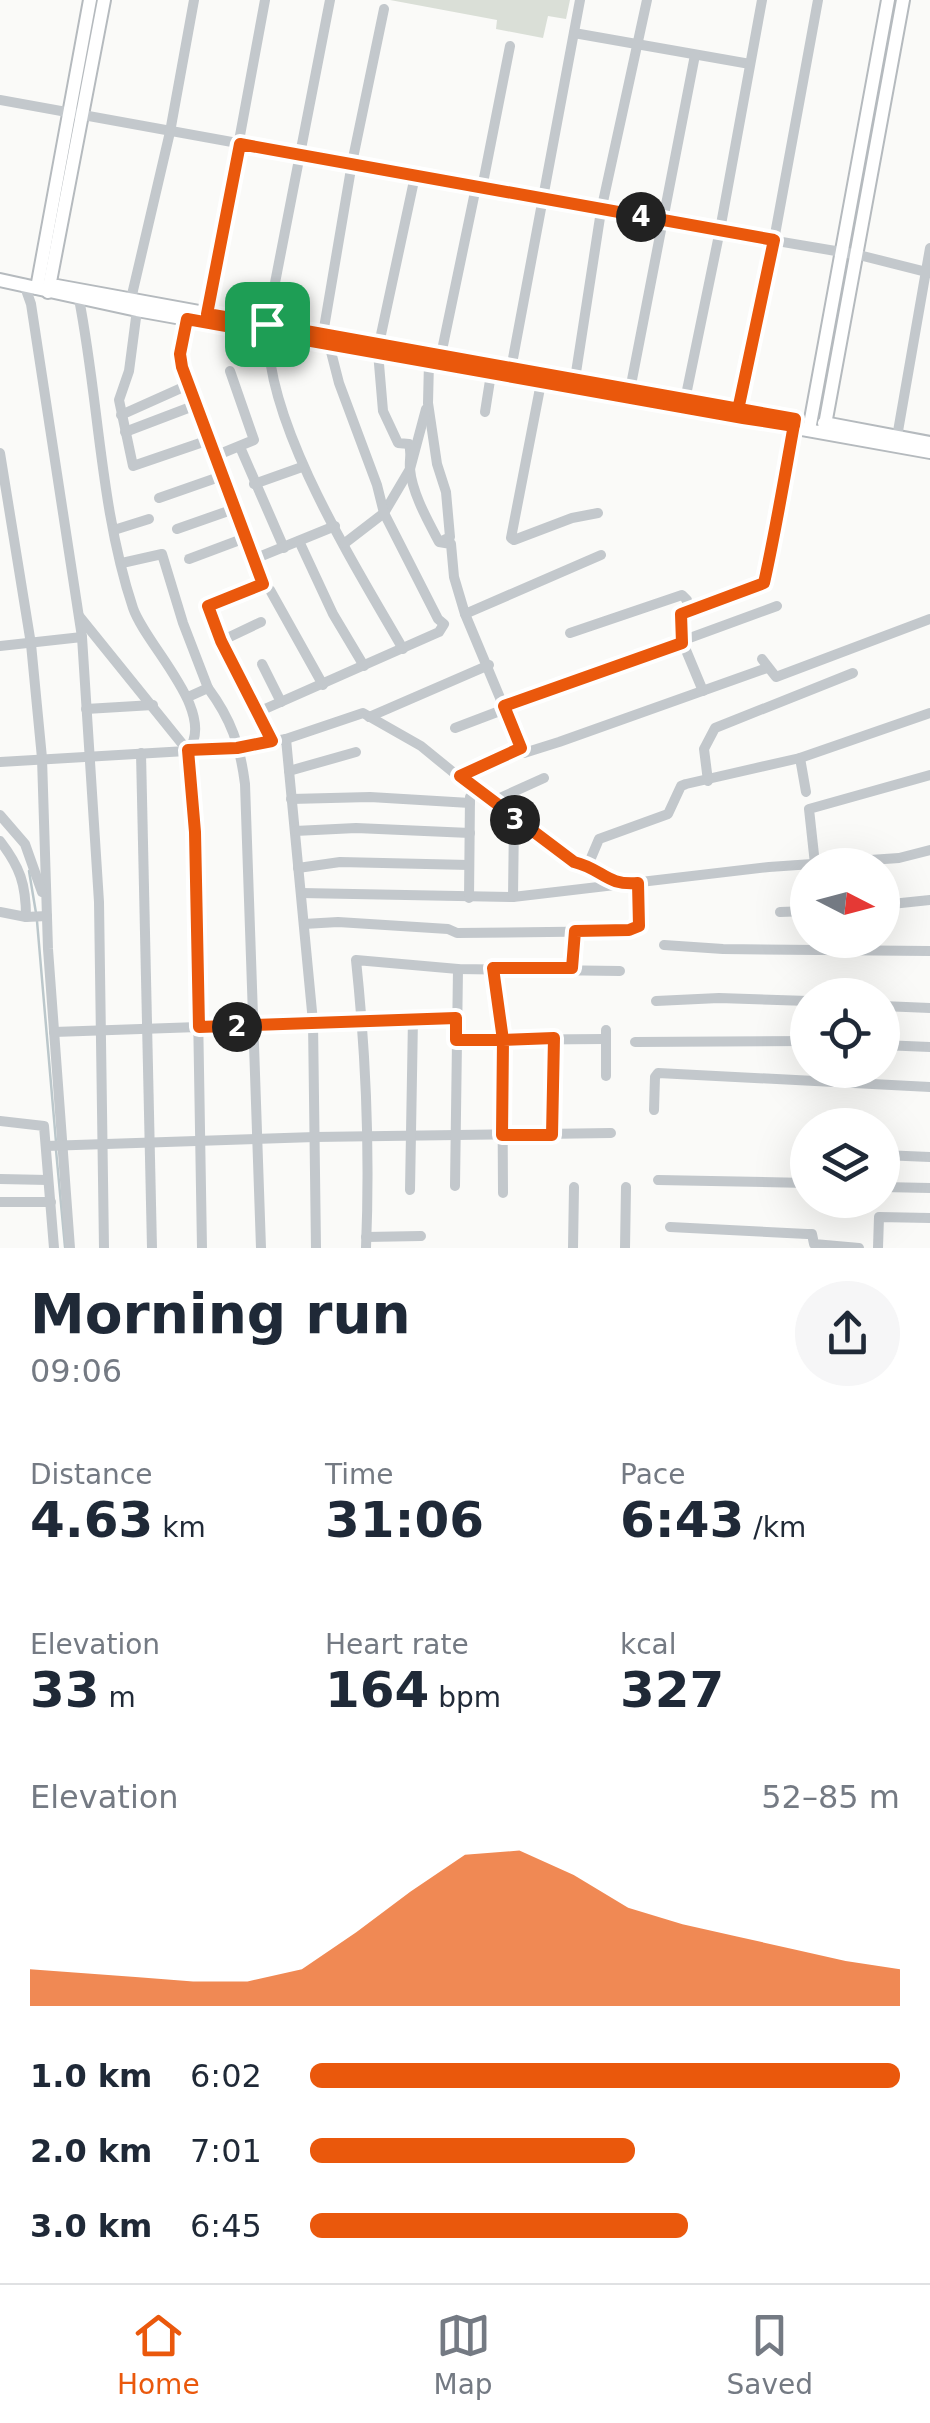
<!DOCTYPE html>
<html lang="en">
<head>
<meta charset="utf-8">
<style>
  :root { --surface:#fff; --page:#f6f6f7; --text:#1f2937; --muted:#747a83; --line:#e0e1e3; --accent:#ea580c }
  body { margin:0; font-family:"DejaVu Sans",sans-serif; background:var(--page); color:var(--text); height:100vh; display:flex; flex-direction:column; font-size:38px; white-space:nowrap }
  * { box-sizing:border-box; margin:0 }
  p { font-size:32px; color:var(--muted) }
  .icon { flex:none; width:55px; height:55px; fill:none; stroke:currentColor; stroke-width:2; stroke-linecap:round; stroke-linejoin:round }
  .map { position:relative; height:1248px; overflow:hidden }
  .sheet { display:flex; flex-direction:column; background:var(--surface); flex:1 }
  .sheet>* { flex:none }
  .needle { width:65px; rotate:96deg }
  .controls { position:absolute; left:790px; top:848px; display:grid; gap:20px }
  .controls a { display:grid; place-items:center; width:110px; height:110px; border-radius:50%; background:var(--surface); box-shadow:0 10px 40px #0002; font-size:50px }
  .pin { position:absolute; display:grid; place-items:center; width:85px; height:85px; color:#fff; margin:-42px; border-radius:20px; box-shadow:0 5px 15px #0006 }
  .km { position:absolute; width:50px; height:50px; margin:-25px; border-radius:50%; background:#222; color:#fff; font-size:28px; line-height:50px; text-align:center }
  .round { display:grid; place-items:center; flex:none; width:105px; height:105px; border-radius:52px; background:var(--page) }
  .headline { display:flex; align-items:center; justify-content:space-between; height:170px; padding:0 30px }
  h1 { font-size:55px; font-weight:700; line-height:75px }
  .figures { display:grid; grid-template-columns:repeat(3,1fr); gap:15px; height:170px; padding:10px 30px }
  .figures div { display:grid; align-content:center }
  .figures b { font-size:50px; font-weight:700 }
  .figures small { font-size:28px; font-weight:400 }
  .figures p { font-size:28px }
  .chart { height:280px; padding:20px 30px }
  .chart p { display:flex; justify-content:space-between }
  .chart svg { width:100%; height:180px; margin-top:10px; fill:var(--accent); opacity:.7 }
  ul { padding:0 30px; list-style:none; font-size:32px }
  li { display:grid; grid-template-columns:160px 120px 1fr; align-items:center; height:75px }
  li i { height:25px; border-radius:12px; background:var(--accent) }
  .tab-bar { display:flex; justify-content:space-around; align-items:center; height:140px; border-top:2px solid var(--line); background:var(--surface); font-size:28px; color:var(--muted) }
  .tab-bar a { display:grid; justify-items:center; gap:5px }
  .tab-bar .current { color:var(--accent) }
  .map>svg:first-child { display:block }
  .green { fill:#dadfd7 }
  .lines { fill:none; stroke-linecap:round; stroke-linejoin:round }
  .stream { stroke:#bbc7cb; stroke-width:2.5 }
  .major-casing { stroke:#b5babe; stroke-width:16 }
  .minor { stroke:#c3c8cc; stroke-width:10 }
  .major { stroke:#fff; stroke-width:12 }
  .route-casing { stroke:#fff; stroke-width:20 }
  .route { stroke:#ea580c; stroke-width:12 }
</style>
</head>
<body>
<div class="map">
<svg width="930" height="1248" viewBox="0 0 930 1248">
  <rect width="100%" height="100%" fill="#fafaf8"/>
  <polygon class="green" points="390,0 570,0 566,19 548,16 543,38 496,29 497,20"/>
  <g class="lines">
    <g class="stream">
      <polyline points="29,871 36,913"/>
      <polyline points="37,921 56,1142"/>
      <polyline points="56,1150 65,1247"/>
    </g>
    <g class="major-casing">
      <g id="major">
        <polyline points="0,280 137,310 930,452"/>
        <polyline points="57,286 308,332"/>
        <polyline points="37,288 90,0"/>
        <polyline points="48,292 104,0"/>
        <polyline points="416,350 470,361"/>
        <polyline points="544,375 622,389"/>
        <polyline points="824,423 930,443"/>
        <polyline points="809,430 888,0"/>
        <polyline points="824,430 903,0"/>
      </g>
    </g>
    <g class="minor">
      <polyline points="574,33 750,64"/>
      <polyline points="0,100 541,198 601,211 859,255 930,273"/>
      <polyline points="482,188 510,46"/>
      <polyline points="24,284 31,304 82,637 99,902 104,1248"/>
      <path d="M79,299C99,401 100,509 133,608C146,646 218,712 188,751L195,832L202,1248"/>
      <polyline points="131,299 170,132 194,0"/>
      <polyline points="137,310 129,371 119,400 133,466 209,440"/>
      <polyline points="207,314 265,0"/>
      <polyline points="187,319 181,354 188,385 263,585 270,590 323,685"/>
      <polyline points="267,324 330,0"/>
      <path d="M268,334C268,428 356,567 403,649"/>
      <polyline points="323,334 352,163 384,9"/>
      <polyline points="379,344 415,176"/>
      <path d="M378,352L383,411L398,443L409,444C412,454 409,459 410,469C412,493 428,521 439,542L451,544L454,577L465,614L521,748"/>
      <polyline points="441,355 476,187"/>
      <polyline points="429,362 428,403 437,464 446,492 450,537 440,542"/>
      <polyline points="511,369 580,0"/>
      <polyline points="575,379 601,211 647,0"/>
      <polyline points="541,383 511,538 514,540 572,518 598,513"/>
      <polyline points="630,390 695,55"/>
      <polyline points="685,400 720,230 762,0"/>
      <polyline points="738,409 774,240 818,0"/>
      <polyline points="485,412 491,374"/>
      <polyline points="121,415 188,385"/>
      <polyline points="125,432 196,405"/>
      <polyline points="897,437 930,248"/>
      <polyline points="240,447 284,548"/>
      <polyline points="0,453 31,644 42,758 48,949 70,1248"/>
      <polyline points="215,456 254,440 230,371"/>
      <polyline points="254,484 302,467"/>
      <polyline points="159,498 222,476"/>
      <polyline points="177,529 234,509"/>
      <polyline points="114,530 149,519"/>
      <polyline points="299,541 333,614 364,666"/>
      <polyline points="345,543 384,513 410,469 426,409"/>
      <polyline points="189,559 245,538"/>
      <polyline points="254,559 335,526"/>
      <polyline points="122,563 162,554 183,623 208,688 188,697"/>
      <polyline points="263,585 208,606 221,641 272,741"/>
      <polyline points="687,610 764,583 795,419"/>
      <polyline points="465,614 601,555"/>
      <polyline points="79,616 188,751"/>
      <polyline points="570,633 682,595 687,600 687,610 681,613 683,643 703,691"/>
      <polyline points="221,641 261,622"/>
      <polyline points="0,646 82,637"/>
      <polyline points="762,659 776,677 930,619"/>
      <polyline points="262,664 281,702"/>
      <path d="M208,688C231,719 240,745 245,784L261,1248"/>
      <polyline points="504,706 777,606"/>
      <polyline points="86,709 153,705"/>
      <polyline points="258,712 439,632 444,624 438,619 384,513 377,485 339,383 329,344"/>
      <polyline points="369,717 489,665"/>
      <polyline points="455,728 505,709"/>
      <polyline points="286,739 313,1022 316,1248"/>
      <polyline points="141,753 152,1248"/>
      <polyline points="800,758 806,792"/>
      <polyline points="0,762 237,748 286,739 363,713 421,746 470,786 574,861 588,865 619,885"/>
      <polyline points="289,771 356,752"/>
      <polyline points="460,776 521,748 524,753 559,742 767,668"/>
      <polyline points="708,781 704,749 715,728 853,673"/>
      <polyline points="291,799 370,797 470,803"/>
      <polyline points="491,802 544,778"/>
      <polyline points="0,815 25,844 42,892"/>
      <polyline points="295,831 356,828 470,833"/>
      <path d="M0,841C20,867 26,884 26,917"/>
      <polyline points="815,864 809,809 930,775"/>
      <polyline points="588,865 599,839 668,814 681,786 686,784 800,758 930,713"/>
      <polyline points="298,868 340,862 469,865"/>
      <polyline points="301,893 513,897 769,867 899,858 930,850"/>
      <polyline points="513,897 514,819"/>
      <polyline points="469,898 470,797"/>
      <polyline points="882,905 930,900"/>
      <polyline points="0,912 26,917 47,916"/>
      <polyline points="780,912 808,911"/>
      <polyline points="304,924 338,922 448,929 457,933 629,931 639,926 638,883"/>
      <polyline points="664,945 723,949 930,951"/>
      <polyline points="493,968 502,1021 503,1193"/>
      <polyline points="572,969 575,931"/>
      <polyline points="656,1001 719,998 808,1001"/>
      <polyline points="882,1006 930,1008"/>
      <polyline points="54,1032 456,1018"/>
      <polyline points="456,1040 605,1039"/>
      <polyline points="635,1042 808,1041"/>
      <polyline points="882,1045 930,1047"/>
      <polyline points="606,1076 606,1030"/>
      <polyline points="654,1110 655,1077 658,1073 930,1087"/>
      <polyline points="0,1121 44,1126 54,1248"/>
      <polyline points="553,1135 554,1038"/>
      <polyline points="46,1146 315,1137 611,1133"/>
      <polyline points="797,1152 808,1152"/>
      <polyline points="882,1155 930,1157"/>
      <polyline points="0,1179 48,1180"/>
      <polyline points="658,1180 808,1183"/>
      <polyline points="455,1186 458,969"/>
      <polyline points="882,1187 930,1188"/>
      <polyline points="410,1190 413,1018"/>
      <polyline points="0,1202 51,1202"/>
      <polyline points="670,1227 807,1234 812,1234 814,1244 859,1248"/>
      <polyline points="366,1237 421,1236"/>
      <path d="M366,1248C370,1152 366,1055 356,960L458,969L620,971"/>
      <polyline points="573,1248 574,1187"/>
      <polyline points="625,1248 626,1187"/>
      <polyline points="878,1248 879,1217 930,1218"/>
    </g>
    <use href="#major" class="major"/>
  </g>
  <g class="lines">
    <g class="route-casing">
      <path id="route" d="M267,324C443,357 619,389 795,419L794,426L743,418L187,319L180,354L182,367L263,584L208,606L221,641L272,741L237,748L188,750L195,832L199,1027L456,1018V1040H503L502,1135H552L554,1038L503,1040L493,968H572L575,931L629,930L639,926L638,883C606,886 603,869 574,862L460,776L521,748L504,706L682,643L681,614L764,583C776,529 785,474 795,419L738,410L774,240C596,208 418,176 240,144L207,314L267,324"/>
    </g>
    <use href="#route" class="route"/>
  </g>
</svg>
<div class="controls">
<a><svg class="needle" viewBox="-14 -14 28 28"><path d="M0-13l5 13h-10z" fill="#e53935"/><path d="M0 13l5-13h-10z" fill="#747a83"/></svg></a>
<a><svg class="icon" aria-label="locate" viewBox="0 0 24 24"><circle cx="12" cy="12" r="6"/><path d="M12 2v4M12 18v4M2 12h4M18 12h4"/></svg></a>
<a><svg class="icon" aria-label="layers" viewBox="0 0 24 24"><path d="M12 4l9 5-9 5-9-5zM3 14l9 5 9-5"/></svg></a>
</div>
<div class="pin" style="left:267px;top:324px;background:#1e9e55"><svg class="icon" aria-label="arrive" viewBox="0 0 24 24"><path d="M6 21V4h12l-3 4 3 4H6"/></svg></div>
<b class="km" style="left:237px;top:1027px">2</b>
<b class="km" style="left:515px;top:820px">3</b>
<b class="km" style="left:641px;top:217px">4</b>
</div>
<section class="sheet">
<div class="headline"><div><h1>Morning run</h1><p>09:06</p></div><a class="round"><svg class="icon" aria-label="share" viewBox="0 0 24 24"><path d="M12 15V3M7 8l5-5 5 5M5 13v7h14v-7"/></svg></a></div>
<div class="figures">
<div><p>Distance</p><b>4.63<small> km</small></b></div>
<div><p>Time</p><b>31:06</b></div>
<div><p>Pace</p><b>6:43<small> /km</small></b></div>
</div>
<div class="figures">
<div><p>Elevation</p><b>33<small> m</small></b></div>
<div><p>Heart rate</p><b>164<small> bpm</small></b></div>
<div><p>kcal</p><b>327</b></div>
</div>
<div class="chart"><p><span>Elevation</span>52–85 m</p>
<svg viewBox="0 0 160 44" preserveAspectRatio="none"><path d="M0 44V35L10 36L20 37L30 38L40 38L50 35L60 26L70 16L80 7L90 6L100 12L110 20L120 24L130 27L140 30L150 33L160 35V44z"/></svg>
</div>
<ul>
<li><b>1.0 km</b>6:02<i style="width:100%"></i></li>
<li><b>2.0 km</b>7:01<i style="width:55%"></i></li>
<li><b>3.0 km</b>6:45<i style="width:64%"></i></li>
</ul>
</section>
<nav class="tab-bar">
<a class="current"><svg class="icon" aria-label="home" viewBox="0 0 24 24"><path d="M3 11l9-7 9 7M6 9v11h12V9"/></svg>Home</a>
<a><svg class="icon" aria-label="map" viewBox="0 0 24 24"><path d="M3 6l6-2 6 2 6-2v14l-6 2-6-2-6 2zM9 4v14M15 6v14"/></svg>Map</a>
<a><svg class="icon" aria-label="saved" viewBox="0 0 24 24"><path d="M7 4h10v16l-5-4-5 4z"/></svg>Saved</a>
</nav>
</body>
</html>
